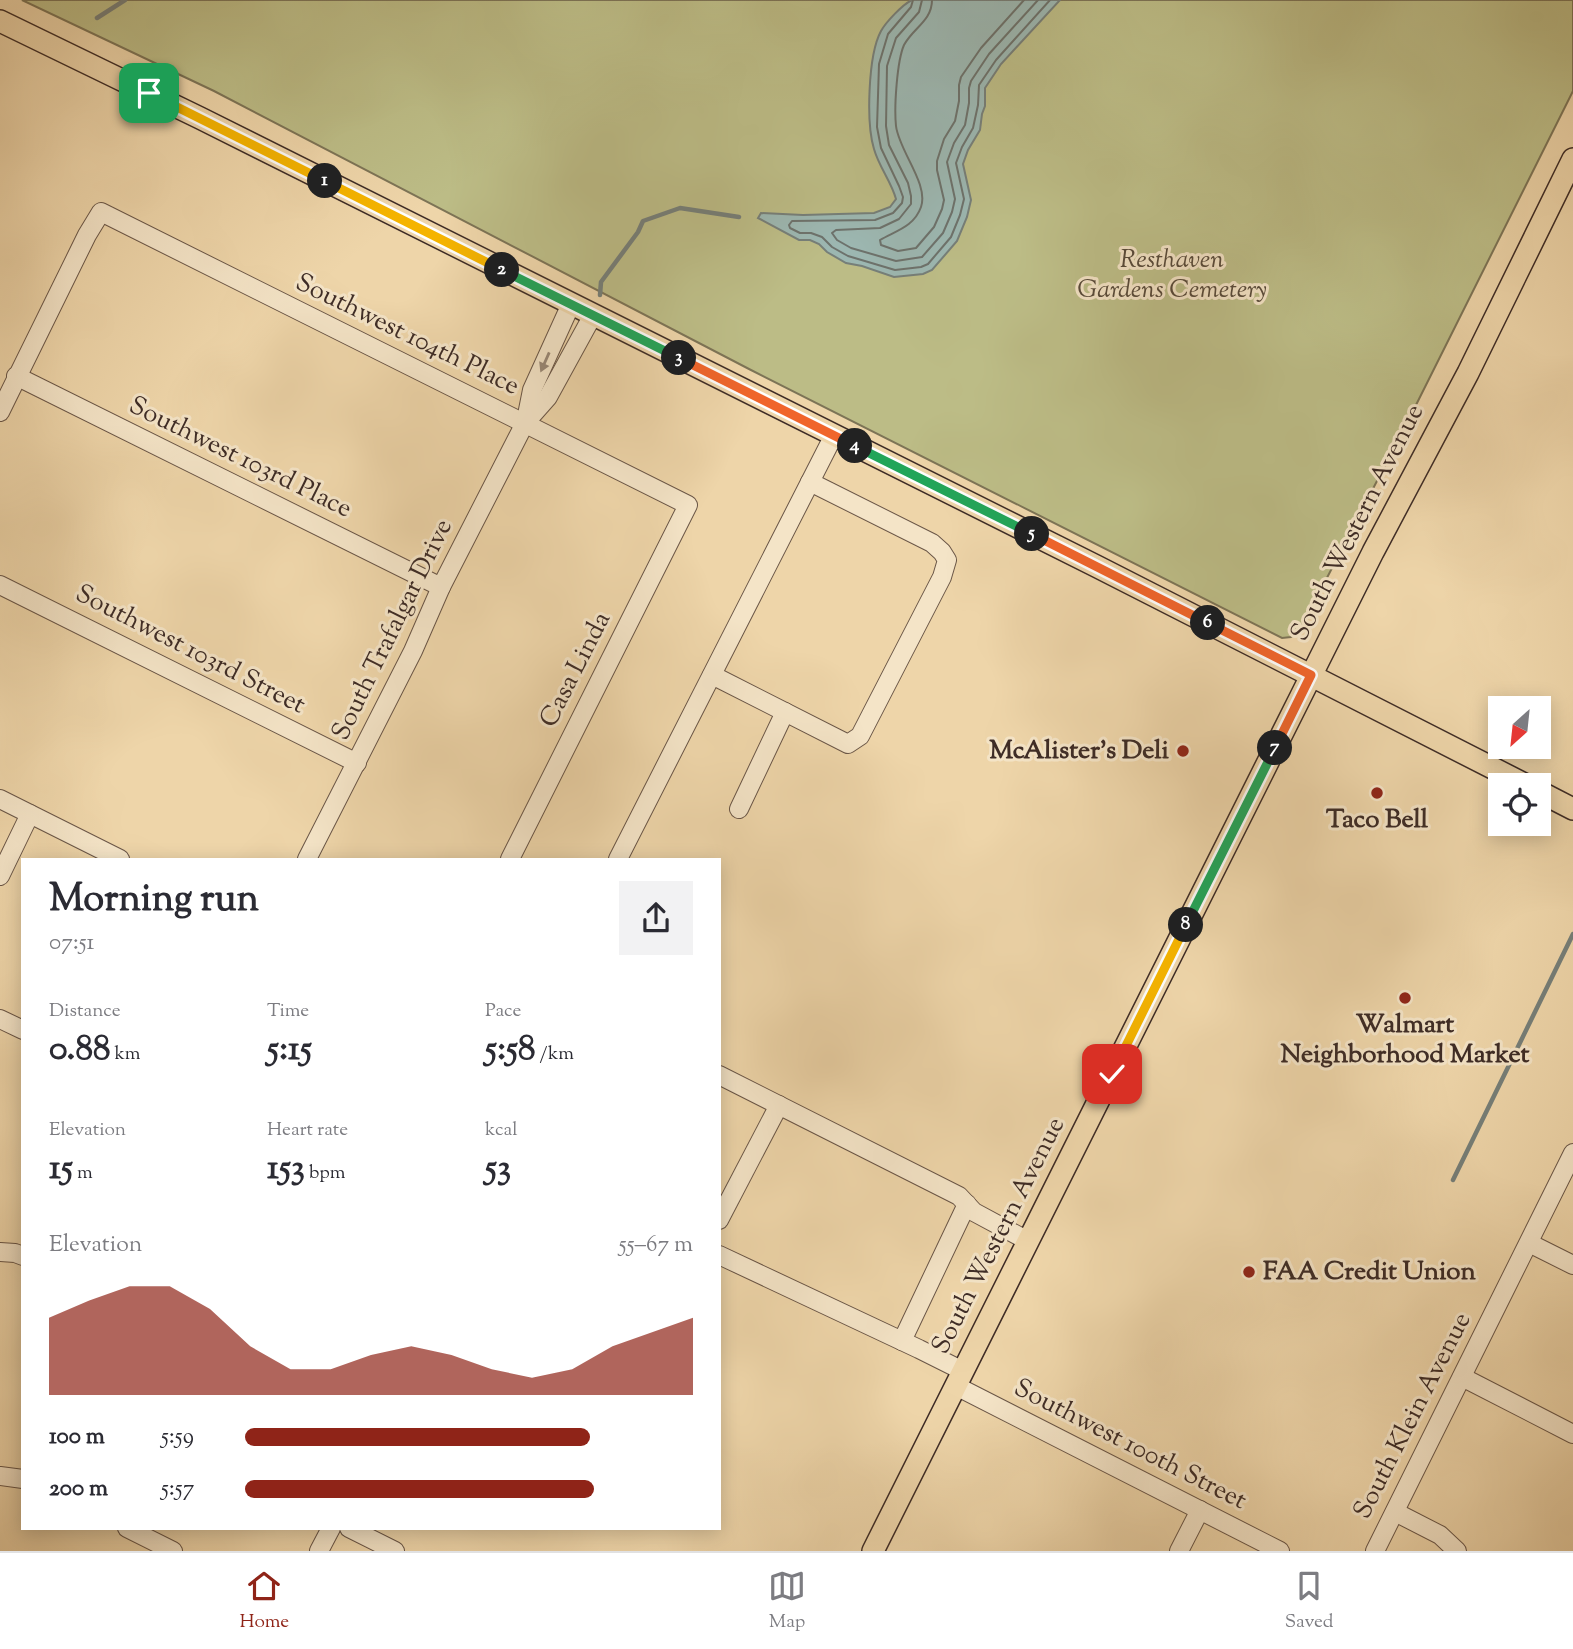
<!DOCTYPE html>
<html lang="en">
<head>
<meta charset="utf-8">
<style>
  :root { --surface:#fff; --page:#f2f2f3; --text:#2b2b33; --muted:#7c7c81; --line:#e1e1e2; --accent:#8f2418 }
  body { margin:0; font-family:"Sorts Mill Goudy",serif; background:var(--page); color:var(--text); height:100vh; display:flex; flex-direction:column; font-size:26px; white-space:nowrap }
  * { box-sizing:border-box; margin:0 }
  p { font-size:23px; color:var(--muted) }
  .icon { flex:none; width:38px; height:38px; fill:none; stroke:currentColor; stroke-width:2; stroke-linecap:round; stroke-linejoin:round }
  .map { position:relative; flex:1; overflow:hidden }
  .details { position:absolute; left:21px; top:858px; width:700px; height:672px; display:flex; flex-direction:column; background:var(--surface); border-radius:0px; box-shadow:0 4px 18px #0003 }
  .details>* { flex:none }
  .needle { width:46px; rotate:207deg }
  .tools { position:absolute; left:1488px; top:696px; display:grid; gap:14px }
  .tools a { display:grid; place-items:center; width:63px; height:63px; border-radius:0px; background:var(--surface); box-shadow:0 4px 18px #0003; font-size:35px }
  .pin { position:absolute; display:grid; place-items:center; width:60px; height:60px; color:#fff; margin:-30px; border-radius:14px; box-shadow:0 4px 10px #0006 }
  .km { position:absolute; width:35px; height:35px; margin:-18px; border-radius:50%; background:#222; color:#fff; font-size:19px; line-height:35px; text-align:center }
  .round { display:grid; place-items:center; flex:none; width:74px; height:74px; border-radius:0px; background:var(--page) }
  .headline { display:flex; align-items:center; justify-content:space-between; height:119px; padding:0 28px }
  h1 { font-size:38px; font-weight:700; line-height:52px }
  .figures { display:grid; grid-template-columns:repeat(3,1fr); gap:10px; height:119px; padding:7px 28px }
  .figures div { display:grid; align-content:center }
  .figures b { font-size:35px; font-weight:700 }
  .figures small { font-size:19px; font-weight:400 }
  .figures p { font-size:19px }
  .chart { height:196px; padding:14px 28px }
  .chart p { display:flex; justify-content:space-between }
  .chart svg { width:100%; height:126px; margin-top:7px; fill:var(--accent); opacity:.7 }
  ul { padding:0 28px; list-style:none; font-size:23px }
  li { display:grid; grid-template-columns:112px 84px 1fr; align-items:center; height:52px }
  li i { height:18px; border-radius:9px; background:var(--accent) }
  .tabs { display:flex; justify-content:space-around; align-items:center; height:98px; border-top:2px solid var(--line); background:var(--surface); font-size:19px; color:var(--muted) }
  .tabs a { display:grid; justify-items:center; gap:4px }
  .tabs .active { color:var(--accent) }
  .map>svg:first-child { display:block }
  .green { fill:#bcbc86; stroke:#7d7456; stroke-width:2 }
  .water { fill:#9cb7b1; stroke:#767f79; stroke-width:2 }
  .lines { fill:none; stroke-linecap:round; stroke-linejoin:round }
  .shore { stroke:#6d726c; stroke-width:2 }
  .stream { stroke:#767f79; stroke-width:4.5 }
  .minor-casing { stroke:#6a5647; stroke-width:20 }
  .major-casing { stroke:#3e2c26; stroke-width:24 }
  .minor { stroke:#f4e4c7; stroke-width:18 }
  .major { stroke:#eed5a9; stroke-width:21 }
  .oneway { fill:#998876 }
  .split-1-casing { stroke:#fff; stroke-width:14 }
  .split-2-casing { stroke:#fff; stroke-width:14 }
  .split-3-casing { stroke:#fff; stroke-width:14 }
  .split-4-casing { stroke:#fff; stroke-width:14 }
  .split-5-casing { stroke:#fff; stroke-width:14 }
  .split-6-casing { stroke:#fff; stroke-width:14 }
  .split-7-casing { stroke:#fff; stroke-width:14 }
  .split-8-casing { stroke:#fff; stroke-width:14 }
  .split-9-casing { stroke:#fff; stroke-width:14 }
  .split-1 { stroke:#f5b400; stroke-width:9 }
  .split-2 { stroke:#f5b400; stroke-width:9 }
  .split-3 { stroke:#22a559; stroke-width:9 }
  .split-4 { stroke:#f0652b; stroke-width:9 }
  .split-5 { stroke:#22a559; stroke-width:9 }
  .split-6 { stroke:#f0652b; stroke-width:9 }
  .split-7 { stroke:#f0652b; stroke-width:9 }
  .split-8 { stroke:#22a559; stroke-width:9 }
  .split-9 { stroke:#f5b400; stroke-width:9 }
  .poi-dot { fill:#8f2418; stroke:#f4e4c7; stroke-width:2.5 }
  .labels { text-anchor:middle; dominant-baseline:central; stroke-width:6; stroke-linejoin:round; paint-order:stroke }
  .park-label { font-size:26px; font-style:italic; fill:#574939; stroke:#f4e4c7 }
  .street-label { font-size:26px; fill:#3e2c26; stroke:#f4e4c7 }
  .poi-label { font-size:26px; font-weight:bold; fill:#3e2c26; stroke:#f4e4c7 }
</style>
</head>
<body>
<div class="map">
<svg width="1573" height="1551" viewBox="0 0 1573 1551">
  <rect width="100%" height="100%" fill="#eed5a9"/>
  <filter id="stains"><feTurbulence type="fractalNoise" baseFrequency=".00286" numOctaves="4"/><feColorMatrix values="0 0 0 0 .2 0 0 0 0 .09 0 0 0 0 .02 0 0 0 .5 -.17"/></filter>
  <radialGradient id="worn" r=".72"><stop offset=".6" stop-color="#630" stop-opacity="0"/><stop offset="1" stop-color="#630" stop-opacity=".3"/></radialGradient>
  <polygon class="green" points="22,0 1573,0 1573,91 1410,417 1299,632 1291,637 1282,638 749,369 214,91"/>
  <path class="water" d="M912,0H1060L1001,64L985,88V106L982,114L980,130L968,150L963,164L971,200L967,217L957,241L932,270L923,274L894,277L862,266L846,263L827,252L819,244L810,240H799L758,218L761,213L803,215L874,213L890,207L896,199C891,181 879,167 874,149C866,123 868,55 881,31C886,22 903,4 912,0Z"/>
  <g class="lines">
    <g class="shore">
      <polyline points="913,0 911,7 888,34 879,64 877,127 881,148 899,186 903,197 902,203 893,213 875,220 792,221 789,225 790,228 800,233 811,233 822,237 832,247 848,256 895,270 921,267 928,264 951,237 960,215 964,199 956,163 962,147 973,128 978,105 979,85 996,60 1050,0"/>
      <polyline points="922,0 919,12 896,38 887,66 886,126 889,145 908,183 911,196 911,204 899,219 880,228 836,230 832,233 837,240 851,248 896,261 922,257 943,233 952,212 955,199 947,162 954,143 965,125 969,103 969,88 971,81 989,54 1038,0"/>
      <path d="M932,0C932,21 913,28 904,45C897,61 894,107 896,126C899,151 929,184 921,207C914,227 895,231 880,240L881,245L898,251L916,248L934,227L942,209L944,200L937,170V161L944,139L955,121L959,101V85L961,77L981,48L1024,0"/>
    </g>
    <g class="stream">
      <polyline points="97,18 125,0"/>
      <polyline points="600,295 601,282 638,232 643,221 680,208 739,217"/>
      <polyline points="1453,1180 1573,934"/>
    </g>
    <g class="minor-casing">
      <g id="minor">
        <polyline points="16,376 441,587"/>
        <polyline points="0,412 87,235 101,212 688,505 510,859"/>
        <polyline points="526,420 532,390 571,304"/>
        <polyline points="0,585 357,763"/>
        <polyline points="712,675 848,744 860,736 942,577 947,560 942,552 932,543 810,482"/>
        <polyline points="0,799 120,859"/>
        <polyline points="739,809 785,712"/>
        <polyline points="307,859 413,651 441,587 525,423 548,397 593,315"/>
        <polyline points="618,859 834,435"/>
        <polyline points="0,876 30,814"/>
        <polyline points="0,1019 23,1030"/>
        <polyline points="719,1075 959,1196 974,1212 1028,1241"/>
        <polyline points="719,1220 779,1105"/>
        <polyline points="1529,1243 1573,1265"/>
        <polyline points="0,1252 15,1253 23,1256"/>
        <polyline points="719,1255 919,1349 963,1371"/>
        <polyline points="902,1341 967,1204"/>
        <polyline points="1462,1377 1573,1434"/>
        <polyline points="956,1386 1280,1551"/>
        <polyline points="0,1476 23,1479"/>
        <polyline points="1395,1512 1440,1535 1457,1551"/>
        <polyline points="127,1528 173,1551"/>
        <polyline points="349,1528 395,1551"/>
        <polyline points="319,1551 331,1528"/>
        <polyline points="1179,1551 1200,1510"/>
        <polyline points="1375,1551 1573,1153"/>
      </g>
    </g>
    <g class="major-casing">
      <g id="major">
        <polyline points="0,21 200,118 1096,566 1528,786"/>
        <polyline points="1538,791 1573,809"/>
        <polyline points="873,1551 1300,698 1373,552 1468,373 1573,159"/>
      </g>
    </g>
    <use href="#minor" class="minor"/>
    <use href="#major" class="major"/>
  </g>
  <defs><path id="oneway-solid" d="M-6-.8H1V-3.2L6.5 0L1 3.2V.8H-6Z" transform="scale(1.75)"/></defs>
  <use class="oneway" href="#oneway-solid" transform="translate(545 362) rotate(114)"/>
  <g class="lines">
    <g class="split-1-casing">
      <polyline id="split-1" points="149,93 325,181"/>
    </g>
    <g class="split-2-casing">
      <polyline id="split-2" points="325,181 502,270"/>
    </g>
    <g class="split-3-casing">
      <polyline id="split-3" points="502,270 679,358"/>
    </g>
    <g class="split-4-casing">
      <polyline id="split-4" points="679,358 855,446"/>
    </g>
    <g class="split-5-casing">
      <polyline id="split-5" points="855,446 1032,534"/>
    </g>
    <g class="split-6-casing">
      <polyline id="split-6" points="1032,534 1208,623"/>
    </g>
    <g class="split-7-casing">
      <polyline id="split-7" points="1208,623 1311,675 1275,748"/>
    </g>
    <g class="split-8-casing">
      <polyline id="split-8" points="1186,925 1275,748"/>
    </g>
    <g class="split-9-casing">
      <polyline id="split-9" points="1112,1074 1186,925"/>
    </g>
    <use href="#split-1" class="split-1"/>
    <use href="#split-2" class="split-2"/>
    <use href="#split-3" class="split-3"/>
    <use href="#split-4" class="split-4"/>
    <use href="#split-5" class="split-5"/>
    <use href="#split-6" class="split-6"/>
    <use href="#split-7" class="split-7"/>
    <use href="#split-8" class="split-8"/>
    <use href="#split-9" class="split-9"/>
  </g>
  <g class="poi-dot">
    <circle cx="1183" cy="751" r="7"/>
    <circle cx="1377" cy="793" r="7"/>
    <circle cx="1405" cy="998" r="7"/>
    <circle cx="1249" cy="1272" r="7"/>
  </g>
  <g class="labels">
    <g class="park-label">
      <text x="1172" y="260">Resthaven<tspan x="1172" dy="30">Gardens Cemetery</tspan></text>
    </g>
    <g class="street-label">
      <text transform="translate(407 335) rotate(26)">Southwest 104th Place</text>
      <text transform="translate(240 458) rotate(26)">Southwest 103rd Place</text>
      <text transform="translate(1358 523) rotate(-63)">South Western Avenue</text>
      <text transform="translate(393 630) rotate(-64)">South Trafalgar Drive</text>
      <text transform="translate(190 650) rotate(27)">Southwest 103rd Street</text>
      <text transform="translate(576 670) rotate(-63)">Casa Linda</text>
      <text transform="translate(999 1236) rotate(-63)">South Western Avenue</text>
      <text transform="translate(1413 1416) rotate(-63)">South Klein Avenue</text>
      <text transform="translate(1130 1445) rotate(27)">Southwest 100th Street</text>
    </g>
    <g class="poi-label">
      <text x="1169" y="751" text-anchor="end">McAlister's Deli</text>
      <text x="1377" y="820">Taco Bell</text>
      <text x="1405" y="1025">Walmart<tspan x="1405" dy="30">Neighborhood Market</tspan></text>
      <text x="1263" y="1272" text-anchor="start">FAA Credit Union</text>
    </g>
  </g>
  <rect width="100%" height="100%" filter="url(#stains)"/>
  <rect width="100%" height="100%" fill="url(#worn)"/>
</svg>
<div class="tools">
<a><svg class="needle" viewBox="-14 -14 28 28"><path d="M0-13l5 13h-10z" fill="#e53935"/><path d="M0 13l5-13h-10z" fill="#7c7c81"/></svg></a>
<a><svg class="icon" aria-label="locate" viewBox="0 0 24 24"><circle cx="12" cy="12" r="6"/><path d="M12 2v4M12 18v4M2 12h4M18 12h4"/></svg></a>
</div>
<div class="pin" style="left:149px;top:93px;background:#1e9e55"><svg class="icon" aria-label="arrive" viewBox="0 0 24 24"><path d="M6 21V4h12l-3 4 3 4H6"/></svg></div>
<div class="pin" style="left:1112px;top:1074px;background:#d93025"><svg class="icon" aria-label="check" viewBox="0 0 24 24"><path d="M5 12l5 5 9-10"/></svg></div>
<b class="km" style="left:325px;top:181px">1</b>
<b class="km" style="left:502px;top:270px">2</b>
<b class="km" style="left:679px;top:358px">3</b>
<b class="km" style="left:855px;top:446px">4</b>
<b class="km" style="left:1032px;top:534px">5</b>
<b class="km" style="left:1208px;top:623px">6</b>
<b class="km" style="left:1275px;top:748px">7</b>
<b class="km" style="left:1186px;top:925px">8</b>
<section class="details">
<div class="headline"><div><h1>Morning run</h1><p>07:51</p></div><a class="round"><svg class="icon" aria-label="share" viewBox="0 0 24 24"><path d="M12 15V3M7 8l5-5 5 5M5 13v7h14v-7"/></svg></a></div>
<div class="figures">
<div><p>Distance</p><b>0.88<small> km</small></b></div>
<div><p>Time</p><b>5:15</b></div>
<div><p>Pace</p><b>5:58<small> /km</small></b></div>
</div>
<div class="figures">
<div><p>Elevation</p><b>15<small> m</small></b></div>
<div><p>Heart rate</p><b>153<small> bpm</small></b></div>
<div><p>kcal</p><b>53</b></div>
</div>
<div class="chart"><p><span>Elevation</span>55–67 m</p>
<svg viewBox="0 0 160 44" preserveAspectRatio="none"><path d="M0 44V17L10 11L20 6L30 6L40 14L50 27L60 35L70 35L80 30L90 27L100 30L110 35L120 38L130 35L140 27L150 22L160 17V44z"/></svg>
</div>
<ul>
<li><b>100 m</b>5:59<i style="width:77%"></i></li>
<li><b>200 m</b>5:57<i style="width:78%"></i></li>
</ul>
</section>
</div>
<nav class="tabs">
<a class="active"><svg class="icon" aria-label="home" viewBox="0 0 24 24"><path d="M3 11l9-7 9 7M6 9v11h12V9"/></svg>Home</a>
<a><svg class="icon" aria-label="map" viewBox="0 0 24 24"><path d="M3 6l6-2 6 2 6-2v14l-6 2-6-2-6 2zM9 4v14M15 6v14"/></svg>Map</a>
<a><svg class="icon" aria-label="saved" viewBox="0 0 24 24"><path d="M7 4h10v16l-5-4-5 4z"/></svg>Saved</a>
</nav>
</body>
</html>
